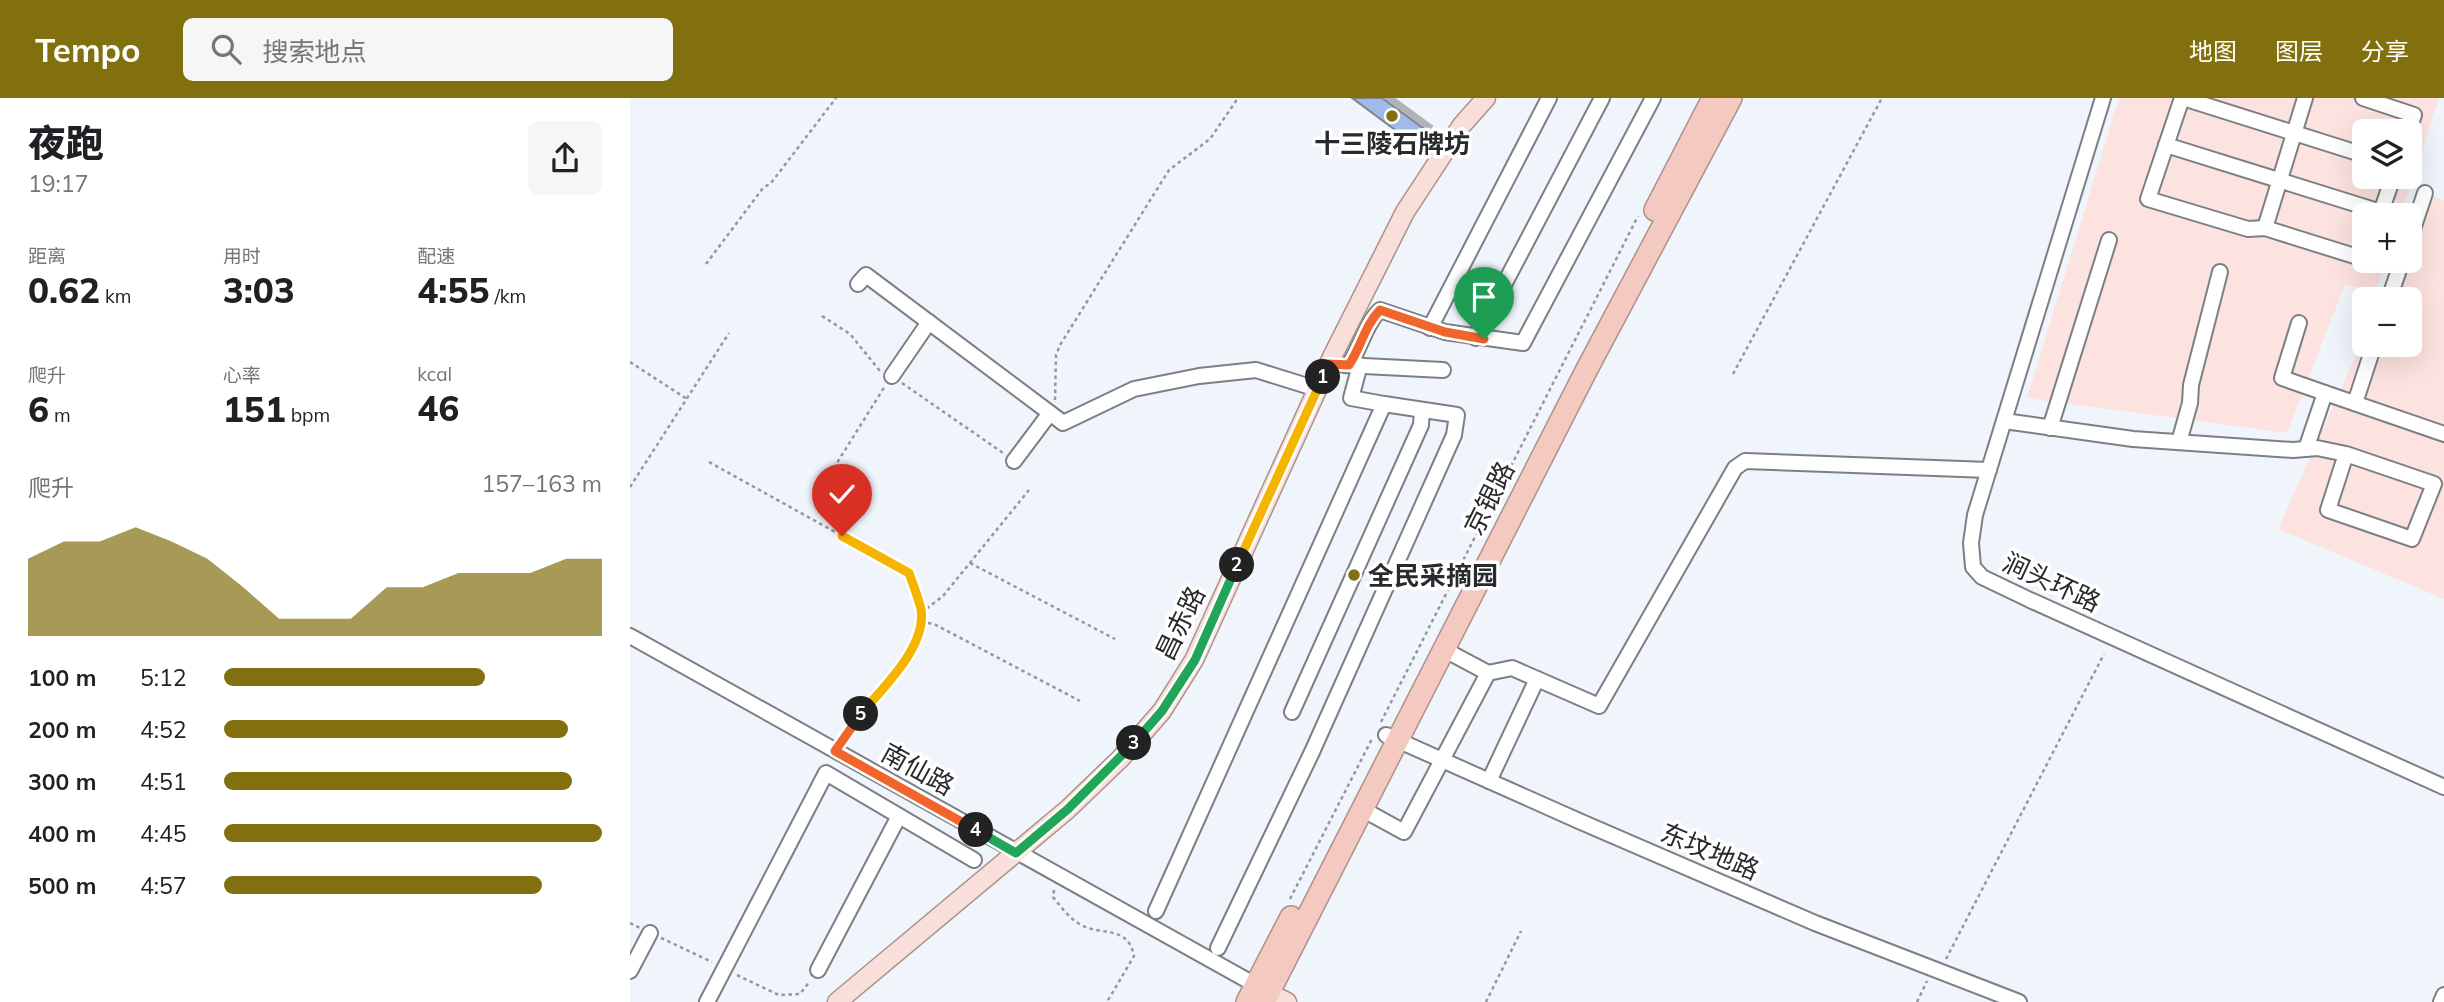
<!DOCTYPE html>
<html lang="zh">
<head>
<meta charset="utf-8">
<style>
  :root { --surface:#fff; --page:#f6f6f6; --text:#202124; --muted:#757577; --accent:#82700f }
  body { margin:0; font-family:Mulish,"Noto Sans SC",sans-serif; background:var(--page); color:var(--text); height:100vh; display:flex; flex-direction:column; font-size:26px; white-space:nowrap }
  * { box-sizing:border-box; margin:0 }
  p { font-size:23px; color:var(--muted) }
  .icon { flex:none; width:38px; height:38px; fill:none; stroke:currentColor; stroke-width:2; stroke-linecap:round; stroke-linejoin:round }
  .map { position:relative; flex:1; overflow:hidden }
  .details { display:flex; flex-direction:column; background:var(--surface); width:630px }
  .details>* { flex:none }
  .buttons { position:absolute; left:1722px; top:21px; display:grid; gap:14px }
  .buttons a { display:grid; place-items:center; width:70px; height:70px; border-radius:10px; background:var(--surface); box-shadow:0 7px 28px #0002; font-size:35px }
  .pin { position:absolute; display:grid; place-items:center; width:60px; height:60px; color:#fff; margin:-72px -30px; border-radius:50% 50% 50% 0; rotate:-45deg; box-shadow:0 0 7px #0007 }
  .pin .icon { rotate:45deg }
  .km { position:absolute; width:35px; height:35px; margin:-18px; border-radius:50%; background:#222; color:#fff; font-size:19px; line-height:35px; text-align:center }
  .round { display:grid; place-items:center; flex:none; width:74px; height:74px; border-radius:10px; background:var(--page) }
  .headline { display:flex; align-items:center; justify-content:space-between; height:119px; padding:0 28px }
  h1 { font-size:38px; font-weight:800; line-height:52px }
  .stats { display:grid; grid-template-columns:repeat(3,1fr); gap:10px; height:119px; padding:7px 28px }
  .stats div { display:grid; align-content:center }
  .stats b { font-size:35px; font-weight:800 }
  .stats small { font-size:19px; font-weight:400 }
  .stats p { font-size:19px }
  .chart { height:196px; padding:14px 28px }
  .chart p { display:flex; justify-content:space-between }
  .chart svg { width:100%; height:126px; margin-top:7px; fill:var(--accent); opacity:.7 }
  ul { padding:0 28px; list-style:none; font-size:23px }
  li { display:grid; grid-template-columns:112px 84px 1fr; align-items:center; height:52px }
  li i { height:18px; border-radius:9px; background:var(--accent) }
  header { display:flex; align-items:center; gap:42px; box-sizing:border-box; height:98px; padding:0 35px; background:var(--accent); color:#fff }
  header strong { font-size:33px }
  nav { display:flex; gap:38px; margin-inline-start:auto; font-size:24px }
  .search { width:490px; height:63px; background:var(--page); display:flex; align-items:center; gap:18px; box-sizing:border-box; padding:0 24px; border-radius:10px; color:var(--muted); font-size:26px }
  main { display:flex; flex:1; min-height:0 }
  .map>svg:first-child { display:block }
  .industrial { fill:#fde3df; fill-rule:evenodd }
  .building { fill:#a2baeb; stroke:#82858b; stroke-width:2; filter:url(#shadow) }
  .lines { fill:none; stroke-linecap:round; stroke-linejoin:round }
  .minor-casing { stroke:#7c7f85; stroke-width:18 }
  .major-casing { stroke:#ad918c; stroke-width:21 }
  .highway-casing { stroke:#ad918c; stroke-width:24 }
  .path { stroke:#94979c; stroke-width:2.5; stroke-dasharray:3.5 3.5; stroke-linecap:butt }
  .minor { stroke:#fff; stroke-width:14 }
  .major { stroke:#f8dfd9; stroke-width:18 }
  .highway { stroke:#f4c9bf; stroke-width:21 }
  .split-1-casing { stroke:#fff; stroke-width:14 }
  .split-2-casing { stroke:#fff; stroke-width:14 }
  .split-3-casing { stroke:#fff; stroke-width:14 }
  .split-4-casing { stroke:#fff; stroke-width:14 }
  .split-5-casing { stroke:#fff; stroke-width:14 }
  .split-6-casing { stroke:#fff; stroke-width:14 }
  .split-1 { stroke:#f0652b; stroke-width:9 }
  .split-2 { stroke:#f5b400; stroke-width:9 }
  .split-3 { stroke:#22a559; stroke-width:9 }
  .split-4 { stroke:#22a559; stroke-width:9 }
  .split-5 { stroke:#f0652b; stroke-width:9 }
  .split-6 { stroke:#f5b400; stroke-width:9 }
  .poi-dot { fill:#82700f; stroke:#fff; stroke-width:2.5 }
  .labels { text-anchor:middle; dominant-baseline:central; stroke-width:7; stroke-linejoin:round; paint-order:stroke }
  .poi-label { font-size:26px; font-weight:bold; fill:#292a2d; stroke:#fff }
  .street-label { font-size:26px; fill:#292a2d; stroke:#fff }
</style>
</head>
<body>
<header>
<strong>Tempo</strong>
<div class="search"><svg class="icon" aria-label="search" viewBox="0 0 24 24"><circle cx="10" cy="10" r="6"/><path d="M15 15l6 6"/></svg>搜索地点</div>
<nav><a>地图</a><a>图层</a><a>分享</a></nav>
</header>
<main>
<section class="details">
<div class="headline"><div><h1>夜跑</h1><p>19:17</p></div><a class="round"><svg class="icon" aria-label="share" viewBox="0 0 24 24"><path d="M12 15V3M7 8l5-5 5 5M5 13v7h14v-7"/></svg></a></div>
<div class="stats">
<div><p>距离</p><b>0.62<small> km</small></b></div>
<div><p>用时</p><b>3:03</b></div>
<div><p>配速</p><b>4:55<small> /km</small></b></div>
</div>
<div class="stats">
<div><p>爬升</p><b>6<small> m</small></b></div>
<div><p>心率</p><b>151<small> bpm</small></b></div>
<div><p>kcal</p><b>46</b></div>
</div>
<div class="chart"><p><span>爬升</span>157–163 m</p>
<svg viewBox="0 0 160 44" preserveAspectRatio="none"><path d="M0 44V17L10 11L20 11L30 6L40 11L50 17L60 27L70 38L80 38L90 38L100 27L110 27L120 22L130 22L140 22L150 17L160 17V44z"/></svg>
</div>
<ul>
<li><b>100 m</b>5:12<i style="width:69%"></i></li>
<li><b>200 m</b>4:52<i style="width:91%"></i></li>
<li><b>300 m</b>4:51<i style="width:92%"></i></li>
<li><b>400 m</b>4:45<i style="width:100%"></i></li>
<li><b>500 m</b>4:57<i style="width:84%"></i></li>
</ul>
</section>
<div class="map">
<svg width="1814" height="904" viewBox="0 0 1814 904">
  <defs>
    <filter id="shadow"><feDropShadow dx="5" dy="-5" stdDeviation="0" flood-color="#0004"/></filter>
  </defs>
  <rect width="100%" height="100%" fill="#f0f4fb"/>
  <g class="industrial">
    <path d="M1489,0H1809L1771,117H1734V163H1756L1745,195L1715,186L1657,335L1397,300ZM1734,33H1780V79H1734Z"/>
    <polygon points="1799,96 1814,102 1814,501 1648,431 1734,239 1734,247 1780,247 1780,201 1751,201 1769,163 1780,163 1780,138"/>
  </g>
  <polygon class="building" points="722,0 752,0 797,33 787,48"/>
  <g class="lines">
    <g class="minor-casing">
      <g id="minor">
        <polyline points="1473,0 1345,417 1341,445 1343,469 1352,479 1400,502 1814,689"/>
        <polyline points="1552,0 1518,101 1618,131 1635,130 1734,161"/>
        <polyline points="1553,0 1734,57"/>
        <polyline points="1733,0 1784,17 1778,33"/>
        <polyline points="1536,47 1751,114"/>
        <polyline points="1750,117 1763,79"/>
        <polyline points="1635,130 1675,0"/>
        <polyline points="1780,140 1795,95"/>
        <polyline points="228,186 236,177 420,315"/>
        <polyline points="1759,201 1772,163"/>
        <polyline points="1669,225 1652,280 1695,295"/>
        <polyline points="800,230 919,0"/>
        <polyline points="846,240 972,0"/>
        <polyline points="714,267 813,272"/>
        <path d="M719,267C731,249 735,227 750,212L815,234L893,245L1023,0"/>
        <polyline points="730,267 721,300 754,306"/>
        <polyline points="262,278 299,224"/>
        <polyline points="1725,305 1744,247"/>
        <polyline points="1374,323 1503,341 1663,352 1687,350 1716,356 1804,386 1782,441 1698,412 1716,356"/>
        <polyline points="1420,330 1479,142"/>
        <polyline points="1549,344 1560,305 1561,287 1590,174"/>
        <polyline points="1676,351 1695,295 1814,336"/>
        <polyline points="384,363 420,315 433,325 504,291 569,278 626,272 687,291"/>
        <polyline points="0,538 631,890"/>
        <polyline points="858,575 882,570 969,608 1105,370 1115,363 1359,372"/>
        <polyline points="662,614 791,327 792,312"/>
        <polyline points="756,637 949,723 1185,825 1389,904"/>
        <polyline points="859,683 907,581"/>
        <polyline points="732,711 774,734 858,575 813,551"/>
        <polyline points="526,813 754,306 827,317 824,337 682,654 588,850"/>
        <polyline points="188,872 269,718"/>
        <polyline points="0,873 20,835"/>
        <polyline points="77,904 196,675 344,762"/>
        <polyline points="1811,904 1814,897"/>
      </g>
    </g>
    <g class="major-casing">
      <g id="major">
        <polyline points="639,895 657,904"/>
        <polyline points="207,904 438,711 491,660 532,613 564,562 702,259 775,114 832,27 856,0"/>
      </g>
    </g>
    <g class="highway-casing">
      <g id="highway">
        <polyline points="1025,112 1083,0"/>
        <polyline points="617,904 661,819"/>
        <polyline points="634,904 957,271 1101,0"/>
      </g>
    </g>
    <g class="path">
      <polyline points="76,166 133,90 141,85 206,0"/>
      <polyline points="192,218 220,236 250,273"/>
      <polyline points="0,264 57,301"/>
      <polyline points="1103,276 1252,0"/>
      <polyline points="272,285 373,355"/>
      <polyline points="425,302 426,257 430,247 539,72 580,41 608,0"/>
      <path d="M79,364L279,475C285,492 293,510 291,528C289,554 230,616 213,641"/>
      <polyline points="200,376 255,288"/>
      <polyline points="0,389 99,235"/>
      <polyline points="340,465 485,541"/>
      <polyline points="291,515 313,498 399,392"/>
      <polyline points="291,524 304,526 450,603"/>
      <polyline points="751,624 1008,118"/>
      <path d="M424,792L423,799C431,809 439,820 451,827C472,838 498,827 504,858L477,904"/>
      <polyline points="660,801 743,639"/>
      <polyline points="0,825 10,830"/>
      <polyline points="31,840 82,864"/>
      <polyline points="1316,861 1474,556"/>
      <polyline points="107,877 149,897 170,896 180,883"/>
      <polyline points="856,904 891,833"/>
      <polyline points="1287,904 1297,883"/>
    </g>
    <use href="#minor" class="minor"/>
    <use href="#major" class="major"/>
    <use href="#highway" class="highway"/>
  </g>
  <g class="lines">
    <g class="split-1-casing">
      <path id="split-1" d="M693,279L699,266L719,267C731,249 735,227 750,212L815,234L854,241"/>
    </g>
    <g class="split-2-casing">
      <polyline id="split-2" points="607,467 693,279"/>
    </g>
    <g class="split-3-casing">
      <polyline id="split-3" points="504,645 532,613 565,562 607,467"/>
    </g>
    <g class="split-4-casing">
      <polyline id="split-4" points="346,732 386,755 438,711 504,645"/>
    </g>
    <g class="split-5-casing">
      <polyline id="split-5" points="231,616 205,653 346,732"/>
    </g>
    <g class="split-6-casing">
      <path id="split-6" d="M212,438L279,475C283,486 288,499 291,511C297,549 253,589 231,616"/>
    </g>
    <use href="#split-1" class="split-1"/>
    <use href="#split-2" class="split-2"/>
    <use href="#split-3" class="split-3"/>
    <use href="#split-4" class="split-4"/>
    <use href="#split-5" class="split-5"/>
    <use href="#split-6" class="split-6"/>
  </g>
  <g class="poi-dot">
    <circle cx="762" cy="18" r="7"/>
    <circle cx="724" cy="477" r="7"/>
  </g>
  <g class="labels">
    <g class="poi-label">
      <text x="762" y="45">十三陵石牌坊</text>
      <text x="738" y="477" text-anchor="start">全民采摘园</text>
    </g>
    <g class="street-label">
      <text transform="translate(859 400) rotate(-63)">京银路</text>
      <text transform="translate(1422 484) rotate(25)">涧头环路</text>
      <text transform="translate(550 525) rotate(-64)">昌赤路</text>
      <text transform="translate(288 671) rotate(29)">南仙路</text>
      <text transform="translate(1080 753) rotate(23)">东坟地路</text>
    </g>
  </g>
</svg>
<div class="buttons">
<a><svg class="icon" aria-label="layers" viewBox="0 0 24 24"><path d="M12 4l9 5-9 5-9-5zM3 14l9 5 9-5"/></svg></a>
<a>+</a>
<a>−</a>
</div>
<div class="pin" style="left:854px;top:241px;background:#1e9e55"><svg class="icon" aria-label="arrive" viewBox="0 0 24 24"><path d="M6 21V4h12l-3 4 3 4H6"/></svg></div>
<div class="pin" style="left:212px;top:438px;background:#d93025"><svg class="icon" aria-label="check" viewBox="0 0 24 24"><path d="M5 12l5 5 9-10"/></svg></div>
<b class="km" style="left:693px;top:279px">1</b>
<b class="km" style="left:607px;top:467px">2</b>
<b class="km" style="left:504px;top:645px">3</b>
<b class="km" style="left:346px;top:732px">4</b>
<b class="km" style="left:231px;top:616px">5</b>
</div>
</main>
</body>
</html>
